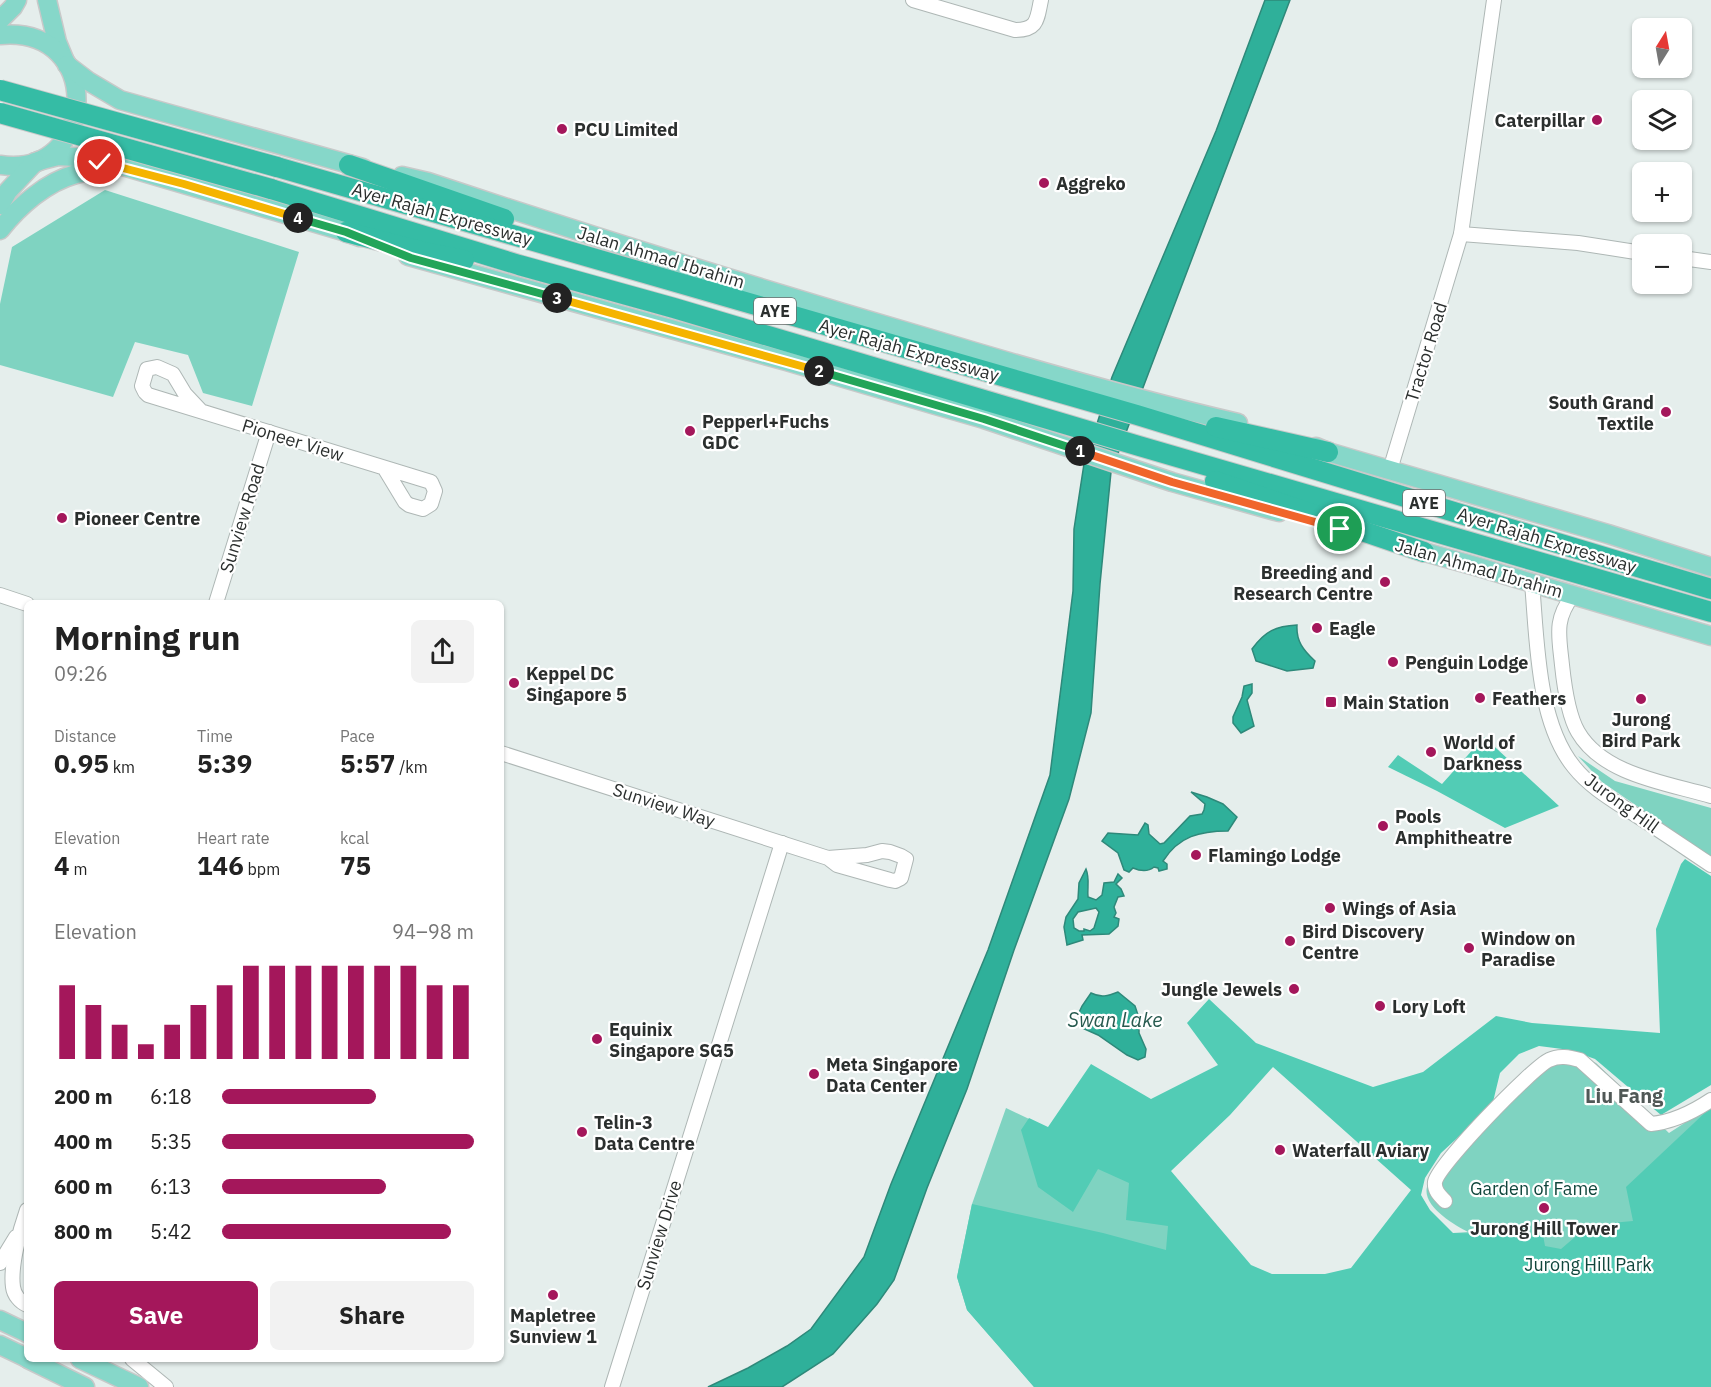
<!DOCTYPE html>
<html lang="en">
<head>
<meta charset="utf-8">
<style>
  :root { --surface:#fff; --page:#f2f2f2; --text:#222; --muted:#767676; --accent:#a4175b }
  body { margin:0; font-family:"IBM Plex Sans",sans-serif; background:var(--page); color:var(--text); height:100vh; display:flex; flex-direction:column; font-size:22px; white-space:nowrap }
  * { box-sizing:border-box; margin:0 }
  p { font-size:20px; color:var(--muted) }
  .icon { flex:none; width:33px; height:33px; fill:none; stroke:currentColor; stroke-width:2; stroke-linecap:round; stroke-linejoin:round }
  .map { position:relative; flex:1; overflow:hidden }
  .details { position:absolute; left:24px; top:600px; width:480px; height:762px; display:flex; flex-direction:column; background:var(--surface); border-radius:9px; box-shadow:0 2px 4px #0004 }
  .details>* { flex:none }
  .needle { width:39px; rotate:11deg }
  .buttons { position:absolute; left:1632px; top:18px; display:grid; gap:12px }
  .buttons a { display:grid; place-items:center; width:60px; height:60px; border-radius:9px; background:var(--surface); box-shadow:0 2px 4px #0004; font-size:30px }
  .pin { position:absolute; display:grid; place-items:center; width:51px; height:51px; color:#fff; margin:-26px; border:3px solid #fff; border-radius:50%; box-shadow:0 2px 6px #0007 }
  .km { position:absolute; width:30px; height:30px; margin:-15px; border-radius:50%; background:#222; color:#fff; font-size:16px; line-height:30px; text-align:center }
  .round { display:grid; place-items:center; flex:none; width:63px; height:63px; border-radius:9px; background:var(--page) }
  .summary { display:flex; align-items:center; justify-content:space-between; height:102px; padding:0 30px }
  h1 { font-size:33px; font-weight:800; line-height:45px }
  .metrics { display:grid; grid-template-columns:repeat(3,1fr); gap:9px; height:102px; padding:6px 30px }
  .metrics div { display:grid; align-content:center }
  .metrics b { font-size:26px; font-weight:800 }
  .metrics small { font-size:16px; font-weight:400 }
  .metrics p { font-size:16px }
  .chart { height:168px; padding:12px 30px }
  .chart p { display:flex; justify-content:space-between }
  .chart svg { width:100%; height:108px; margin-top:6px; stroke:var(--accent); stroke-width:6 }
  .primary-button { display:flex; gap:12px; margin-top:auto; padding:12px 30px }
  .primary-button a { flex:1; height:69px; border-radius:9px; background:var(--accent); color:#fff; font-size:24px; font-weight:800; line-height:69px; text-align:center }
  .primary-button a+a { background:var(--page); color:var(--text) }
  ul { padding:0 30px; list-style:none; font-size:20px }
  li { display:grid; grid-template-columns:96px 72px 1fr; align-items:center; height:45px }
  li i { height:15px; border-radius:8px; background:var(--accent) }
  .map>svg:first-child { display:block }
  .green { fill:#7fd3c1 }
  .forest { fill:#52ccb5; fill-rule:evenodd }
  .water { fill:#2fb09a; stroke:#2e897a; stroke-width:1.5; fill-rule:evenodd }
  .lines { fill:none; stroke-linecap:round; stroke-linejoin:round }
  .minor-casing { stroke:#aeb7b5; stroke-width:16 }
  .major-casing { stroke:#c8c9c9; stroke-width:21 }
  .highway-casing { stroke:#c8c9c9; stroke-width:22 }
  .minor { stroke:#fff; stroke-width:14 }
  .major { stroke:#86d7c9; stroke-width:18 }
  .highway { stroke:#35bca5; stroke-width:20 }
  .highway-bridge-casing { stroke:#c8c9c9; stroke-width:22; stroke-linecap:butt }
  .highway-bridge { stroke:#35bca5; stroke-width:20 }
  .split-1-casing { stroke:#fff; stroke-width:12 }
  .split-2-casing { stroke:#fff; stroke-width:12 }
  .split-3-casing { stroke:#fff; stroke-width:12 }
  .split-4-casing { stroke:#fff; stroke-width:12 }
  .split-5-casing { stroke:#fff; stroke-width:12 }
  .split-1 { stroke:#f0652b; stroke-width:8 }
  .split-2 { stroke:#22a559; stroke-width:8 }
  .split-3 { stroke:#f5b400; stroke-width:8 }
  .split-4 { stroke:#22a559; stroke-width:8 }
  .split-5 { stroke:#f5b400; stroke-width:8 }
  .poi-dot { fill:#a4175b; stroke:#fff; stroke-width:2 }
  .labels { text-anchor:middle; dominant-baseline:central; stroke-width:4.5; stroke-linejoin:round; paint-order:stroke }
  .shield { fill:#fff; stroke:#6b6d6d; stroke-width:1.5 }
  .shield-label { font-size:16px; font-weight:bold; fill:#2b2f2e }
  .poi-label { font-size:18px; font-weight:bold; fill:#2b2f2e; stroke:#fff; text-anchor:start }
  .street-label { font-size:18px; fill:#2b2f2e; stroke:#fff }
  .park-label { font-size:18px; fill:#10463c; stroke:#fff }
  .water-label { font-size:20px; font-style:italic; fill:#275a4f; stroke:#fff }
  .neighbourhood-label { font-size:20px; font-weight:bold; fill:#505856; stroke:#fff }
</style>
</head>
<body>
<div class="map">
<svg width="1711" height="1387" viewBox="0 0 1711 1387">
  <rect width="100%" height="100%" fill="#e5eeec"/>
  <g class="green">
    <polygon points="105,190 299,252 252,406 203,393 188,355 135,342 113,397 0,365 0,304 12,247"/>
    <polygon points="1578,756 1615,781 1711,808 1711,857 1602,782"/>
    <path d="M1571,1053L1596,1063L1669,1133L1711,1106V1382L1034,1387L967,1310L957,1277L972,1204L1006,1108L1166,1184L1249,1270L1333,1310L1453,1233L1468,1232C1454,1225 1422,1206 1427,1187C1428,1183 1431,1178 1433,1174L1525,1071Z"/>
  </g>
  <g class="forest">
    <polygon points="1484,737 1559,806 1505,828 1437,791 1388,767 1398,755 1442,784"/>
    <path d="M1685,859L1711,876V1085L1661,1115L1595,1059L1570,1050L1539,1046L1519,1054L1500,1073L1492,1106L1441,1153L1425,1178L1421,1195L1430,1210L1453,1233L1543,1235L1545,1246L1561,1249L1589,1225L1633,1221L1626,1187L1711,1107V1387H1034L967,1310L957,1277L972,1204L1103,1233L1166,1250L1168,1226L1126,1220L1129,1183L1098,1169L1073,1212L1038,1187L1021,1130L1029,1118L1048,1127L1091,1064L1151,1099L1218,1065L1187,1023L1209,999L1256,1043L1373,1087L1423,1072L1496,1016L1532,1023L1660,1033L1656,929L1681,864ZM1273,1067L1411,1190L1351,1268L1325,1274H1272L1251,1265L1171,1171L1230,1115Z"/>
  </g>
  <g class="water">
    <polygon points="1265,0 1290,0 1111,472 1100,584 1091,713 1069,799 1014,950 967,1089 927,1188 894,1280 877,1304 833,1354 782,1387 708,1387 748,1368 787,1346 811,1329 864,1257 891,1184 988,950 1050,775 1073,591 1074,529 1084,464 1112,377 1216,131"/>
    <path d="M1297,625C1296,641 1303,650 1315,661L1313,668L1287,671L1256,661L1252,649C1265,631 1276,626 1297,625Z"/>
    <polygon points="1252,684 1252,693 1247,700 1254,726 1241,733 1233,723 1233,717 1242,697 1244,686"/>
    <path d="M1191,792L1207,797L1223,804L1237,817L1228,831C1200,831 1179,836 1163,861L1167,864V869L1159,871L1158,868L1154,867C1148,872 1140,871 1133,868L1129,872L1124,870L1118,853L1102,841L1108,833L1138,835L1145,823L1148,825L1149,834L1160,844L1164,843L1190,816L1202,814L1204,810L1205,804Z"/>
    <path d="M1086,869C1090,879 1087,887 1088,897L1096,900L1102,895L1104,883L1114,882L1118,874L1122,878L1116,884L1121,889L1124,896L1118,897L1114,907L1116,913L1114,917L1119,919L1118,926L1109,934L1082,935L1083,940L1067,945L1064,927L1066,917L1078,899L1079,883ZM1096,908L1099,912L1094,928L1090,931L1084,929V931H1079L1074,928L1073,919L1078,912Z"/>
    <path d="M1118,992L1135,1006L1139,1018V1033L1146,1049L1145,1057L1138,1060L1127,1055L1098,1035L1082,1028L1076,1019L1082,1006L1091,993C1101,998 1108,996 1118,992Z"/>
  </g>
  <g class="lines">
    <g class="minor-casing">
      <g id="minor">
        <path d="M913,0L1015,30C1038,30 1037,19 1041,0"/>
        <polyline points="1461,234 1578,243 1642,253"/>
        <polyline points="1682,258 1711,262"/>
        <polyline points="201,411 185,394 173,374 157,367 147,369 142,386 145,392 148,395 431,482 435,491 431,504 423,509 409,505 405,502 385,469"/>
        <polyline points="1390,470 1461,234 1494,0"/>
        <path d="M1532,583C1537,639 1537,722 1574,767C1589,786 1611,799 1631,812C1658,829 1684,847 1711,865"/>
        <polyline points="0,595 27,604"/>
        <path d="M1573,595C1554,620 1559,635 1562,665C1564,684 1568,715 1578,732C1603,775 1667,783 1711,796"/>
        <polyline points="216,603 269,432"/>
        <polyline points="501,753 828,858 837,865 890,880 895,881 901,878 906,859 901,856 890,852 882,851 867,855 828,858"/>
        <path d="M1445,1201C1439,1195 1434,1190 1435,1182C1438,1165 1532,1068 1549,1060C1559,1055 1569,1057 1580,1060L1651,1124C1673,1122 1693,1112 1711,1100"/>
        <path d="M27,1210C20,1230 10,1266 13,1287C14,1295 20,1302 27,1305"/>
        <polyline points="0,1263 16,1237"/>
        <polyline points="132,1359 166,1387"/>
        <polyline points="612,1387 782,843"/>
      </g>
    </g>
    <g class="major-casing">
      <g id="major">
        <polyline points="47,0 57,42 64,59"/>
        <polyline points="0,20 13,7 17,0"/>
        <path d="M0,35C106,25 98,180 0,165"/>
        <polyline points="67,65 88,81 120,100 363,168"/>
        <polyline points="38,161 58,156 76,157 126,167 346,232 360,237"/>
        <path d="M402,176L428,182C594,237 760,289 928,338C1031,369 1134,399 1238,423"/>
        <polyline points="0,205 8,191 35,162"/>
        <path d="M0,230C19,206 46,182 76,174C87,171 98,170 109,169"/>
        <polyline points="408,256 786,361 932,404 984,419 1172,482 1279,512"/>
        <polyline points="1316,447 1328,452 1608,534 1711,567"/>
        <polyline points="1410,548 1475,566 1711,636"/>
        <polyline points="0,1320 27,1333"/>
        <polyline points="0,1345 27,1358"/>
        <polyline points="28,1359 85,1387"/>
        <polyline points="80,1359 139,1387"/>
      </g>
    </g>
    <g class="highway-casing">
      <g id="highway">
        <polyline points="349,165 504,219"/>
        <polyline points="277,167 1137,415 1464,515 1711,589"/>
        <polyline points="271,189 519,265 674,308 1139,446 1711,612"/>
        <polyline points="346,232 420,251 464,260"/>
        <polyline points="1216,427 1328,452"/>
        <polyline points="1215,481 1424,552"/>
      </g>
    </g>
    <use href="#minor" class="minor"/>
    <use href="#major" class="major"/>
    <use href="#highway" class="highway"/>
    <g class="highway-bridge-casing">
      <g id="highway-bridge">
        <polyline points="0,90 277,167"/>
        <polyline points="0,113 271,189"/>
      </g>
    </g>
    <use href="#highway-bridge" class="highway-bridge"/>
  </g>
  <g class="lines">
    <g class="split-1-casing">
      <polyline id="split-1" points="1080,451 1172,482 1340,529"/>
    </g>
    <g class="split-2-casing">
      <polyline id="split-2" points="819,371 984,419 1080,451"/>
    </g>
    <g class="split-3-casing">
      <polyline id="split-3" points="557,298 819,371"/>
    </g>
    <g class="split-4-casing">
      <polyline id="split-4" points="298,218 346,232 411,258 557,298"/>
    </g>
    <g class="split-5-casing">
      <polyline id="split-5" points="100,162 184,184 298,218"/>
    </g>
    <use href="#split-1" class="split-1"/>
    <use href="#split-2" class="split-2"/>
    <use href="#split-3" class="split-3"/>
    <use href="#split-4" class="split-4"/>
    <use href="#split-5" class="split-5"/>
  </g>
  <g class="poi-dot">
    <circle cx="1597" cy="120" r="6"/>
    <circle cx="562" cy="129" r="6"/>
    <circle cx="1044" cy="183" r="6"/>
    <circle cx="1666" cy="412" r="6"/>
    <circle cx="690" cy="431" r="6"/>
    <circle cx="62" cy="518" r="6"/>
    <circle cx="1385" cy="582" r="6"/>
    <circle cx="1317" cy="628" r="6"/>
    <circle cx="1393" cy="662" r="6"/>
    <circle cx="514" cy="683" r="6"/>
    <circle cx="1480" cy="698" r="6"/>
    <circle cx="1641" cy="699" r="6"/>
    <rect x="1325" y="696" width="12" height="12" rx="3"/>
    <circle cx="1431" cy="752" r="6"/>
    <circle cx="1383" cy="826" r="6"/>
    <circle cx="1196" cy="855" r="6"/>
    <circle cx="1330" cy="908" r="6"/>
    <circle cx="1290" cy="941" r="6"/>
    <circle cx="1469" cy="948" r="6"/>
    <circle cx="1294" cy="989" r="6"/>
    <circle cx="1380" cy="1006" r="6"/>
    <circle cx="597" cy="1039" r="6"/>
    <circle cx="814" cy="1074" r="6"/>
    <circle cx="582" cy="1132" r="6"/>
    <circle cx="1280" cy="1150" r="6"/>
    <circle cx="1544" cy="1208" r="6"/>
    <circle cx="553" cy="1295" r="6"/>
  </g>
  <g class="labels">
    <g class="shield">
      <rect x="754" y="298" width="42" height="26" rx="4.5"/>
      <rect x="1403" y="490" width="42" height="26" rx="4.5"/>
    </g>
    <g class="shield-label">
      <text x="775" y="311">AYE</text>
      <text x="1424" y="503">AYE</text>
    </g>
    <g class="poi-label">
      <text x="1585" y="120" text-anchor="end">Caterpillar</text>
      <text x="574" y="129">PCU Limited</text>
      <text x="1056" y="183">Aggreko</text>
      <text x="1654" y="402" text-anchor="end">South Grand<tspan x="1654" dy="21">Textile</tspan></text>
      <text x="702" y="421">Pepperl+Fuchs<tspan x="702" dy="21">GDC</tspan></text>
      <text x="74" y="518">Pioneer Centre</text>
      <text x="1373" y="572" text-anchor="end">Breeding and<tspan x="1373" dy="21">Research Centre</tspan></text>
      <text x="1329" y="628">Eagle</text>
      <text x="1405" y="662">Penguin Lodge</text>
      <text x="526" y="673">Keppel DC<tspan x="526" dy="21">Singapore 5</tspan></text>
      <text x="1492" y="698">Feathers</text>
      <text x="1343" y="702">Main Station</text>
      <text x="1641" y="719" text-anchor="middle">Jurong<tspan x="1641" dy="21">Bird Park</tspan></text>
      <text x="1443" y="742">World of<tspan x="1443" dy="21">Darkness</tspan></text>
      <text x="1395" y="816">Pools<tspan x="1395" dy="21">Amphitheatre</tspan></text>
      <text x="1208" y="855">Flamingo Lodge</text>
      <text x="1342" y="908">Wings of Asia</text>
      <text x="1302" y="931">Bird Discovery<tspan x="1302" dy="21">Centre</tspan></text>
      <text x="1481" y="938">Window on<tspan x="1481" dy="21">Paradise</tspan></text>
      <text x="1282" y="989" text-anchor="end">Jungle Jewels</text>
      <text x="1392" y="1006">Lory Loft</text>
      <text x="609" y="1029">Equinix<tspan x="609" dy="21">Singapore SG5</tspan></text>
      <text x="826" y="1064">Meta Singapore<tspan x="826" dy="21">Data Center</tspan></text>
      <text x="594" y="1122">Telin-3<tspan x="594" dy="21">Data Centre</tspan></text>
      <text x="1292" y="1150">Waterfall Aviary</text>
      <text x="1544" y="1228" text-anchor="middle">Jurong Hill Tower</text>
      <text x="553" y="1315" text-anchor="middle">Mapletree<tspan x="553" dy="21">Sunview 1</tspan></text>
    </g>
    <g class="street-label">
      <text transform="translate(442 214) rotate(16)">Ayer Rajah Expressway</text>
      <text transform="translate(661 257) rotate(17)">Jalan Ahmad Ibrahim</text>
      <text transform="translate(909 350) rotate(16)">Ayer Rajah Expressway</text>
      <text transform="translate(1426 352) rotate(-73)">Tractor Road</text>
      <text transform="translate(293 440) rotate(17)">Pioneer View</text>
      <text transform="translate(242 518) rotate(-73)">Sunview Road</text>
      <text transform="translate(1547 540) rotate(17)">Ayer Rajah Expressway</text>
      <text transform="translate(1479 568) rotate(16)">Jalan Ahmad Ibrahim</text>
      <text transform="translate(1622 803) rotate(36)">Jurong Hill</text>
      <text transform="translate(664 805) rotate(18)">Sunview Way</text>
      <text transform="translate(659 1235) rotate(-73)">Sunview Drive</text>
    </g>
    <g class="park-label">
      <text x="1534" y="1188">Garden of Fame</text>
      <text x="1588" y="1264">Jurong Hill Park</text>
    </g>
    <g class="water-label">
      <text x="1115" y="1019">Swan Lake</text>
    </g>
    <g class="neighbourhood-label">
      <text x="1624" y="1095">Liu Fang</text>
    </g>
  </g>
</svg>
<div class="buttons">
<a><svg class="needle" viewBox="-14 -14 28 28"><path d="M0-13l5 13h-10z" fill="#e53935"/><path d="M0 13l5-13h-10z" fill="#767676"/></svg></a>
<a><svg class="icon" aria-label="layers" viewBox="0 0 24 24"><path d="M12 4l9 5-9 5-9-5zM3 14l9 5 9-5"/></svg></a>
<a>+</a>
<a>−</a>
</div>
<div class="pin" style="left:1340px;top:529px;background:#1e9e55"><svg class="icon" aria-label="arrive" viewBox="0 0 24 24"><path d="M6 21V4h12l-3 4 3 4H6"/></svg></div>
<div class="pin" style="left:100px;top:162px;background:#d93025"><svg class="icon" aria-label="check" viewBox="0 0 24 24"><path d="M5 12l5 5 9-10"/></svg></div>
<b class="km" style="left:1080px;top:451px">1</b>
<b class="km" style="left:819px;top:371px">2</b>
<b class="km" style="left:557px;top:298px">3</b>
<b class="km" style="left:298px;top:218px">4</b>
<section class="details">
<div class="summary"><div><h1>Morning run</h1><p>09:26</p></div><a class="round"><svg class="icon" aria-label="share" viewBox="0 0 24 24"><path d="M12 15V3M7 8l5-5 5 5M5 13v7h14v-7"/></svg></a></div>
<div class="metrics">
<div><p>Distance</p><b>0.95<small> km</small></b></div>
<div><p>Time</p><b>5:39</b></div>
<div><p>Pace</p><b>5:57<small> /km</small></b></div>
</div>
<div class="metrics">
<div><p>Elevation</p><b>4<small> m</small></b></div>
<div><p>Heart rate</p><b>146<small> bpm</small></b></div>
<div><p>kcal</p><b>75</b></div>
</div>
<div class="chart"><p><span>Elevation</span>94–98 m</p>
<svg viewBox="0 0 160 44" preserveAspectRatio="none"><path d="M5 44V14M15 44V22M25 44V30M35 44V38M45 44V30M55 44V22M65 44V14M75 44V6M85 44V6M95 44V6M105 44V6M115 44V6M125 44V6M135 44V6M145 44V14M155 44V14"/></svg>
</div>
<ul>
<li><b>200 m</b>6:18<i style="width:61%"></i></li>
<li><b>400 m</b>5:35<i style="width:100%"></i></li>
<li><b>600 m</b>6:13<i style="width:65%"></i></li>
<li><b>800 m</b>5:42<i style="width:91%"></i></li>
</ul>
<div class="primary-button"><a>Save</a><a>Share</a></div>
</section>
</div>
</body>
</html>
